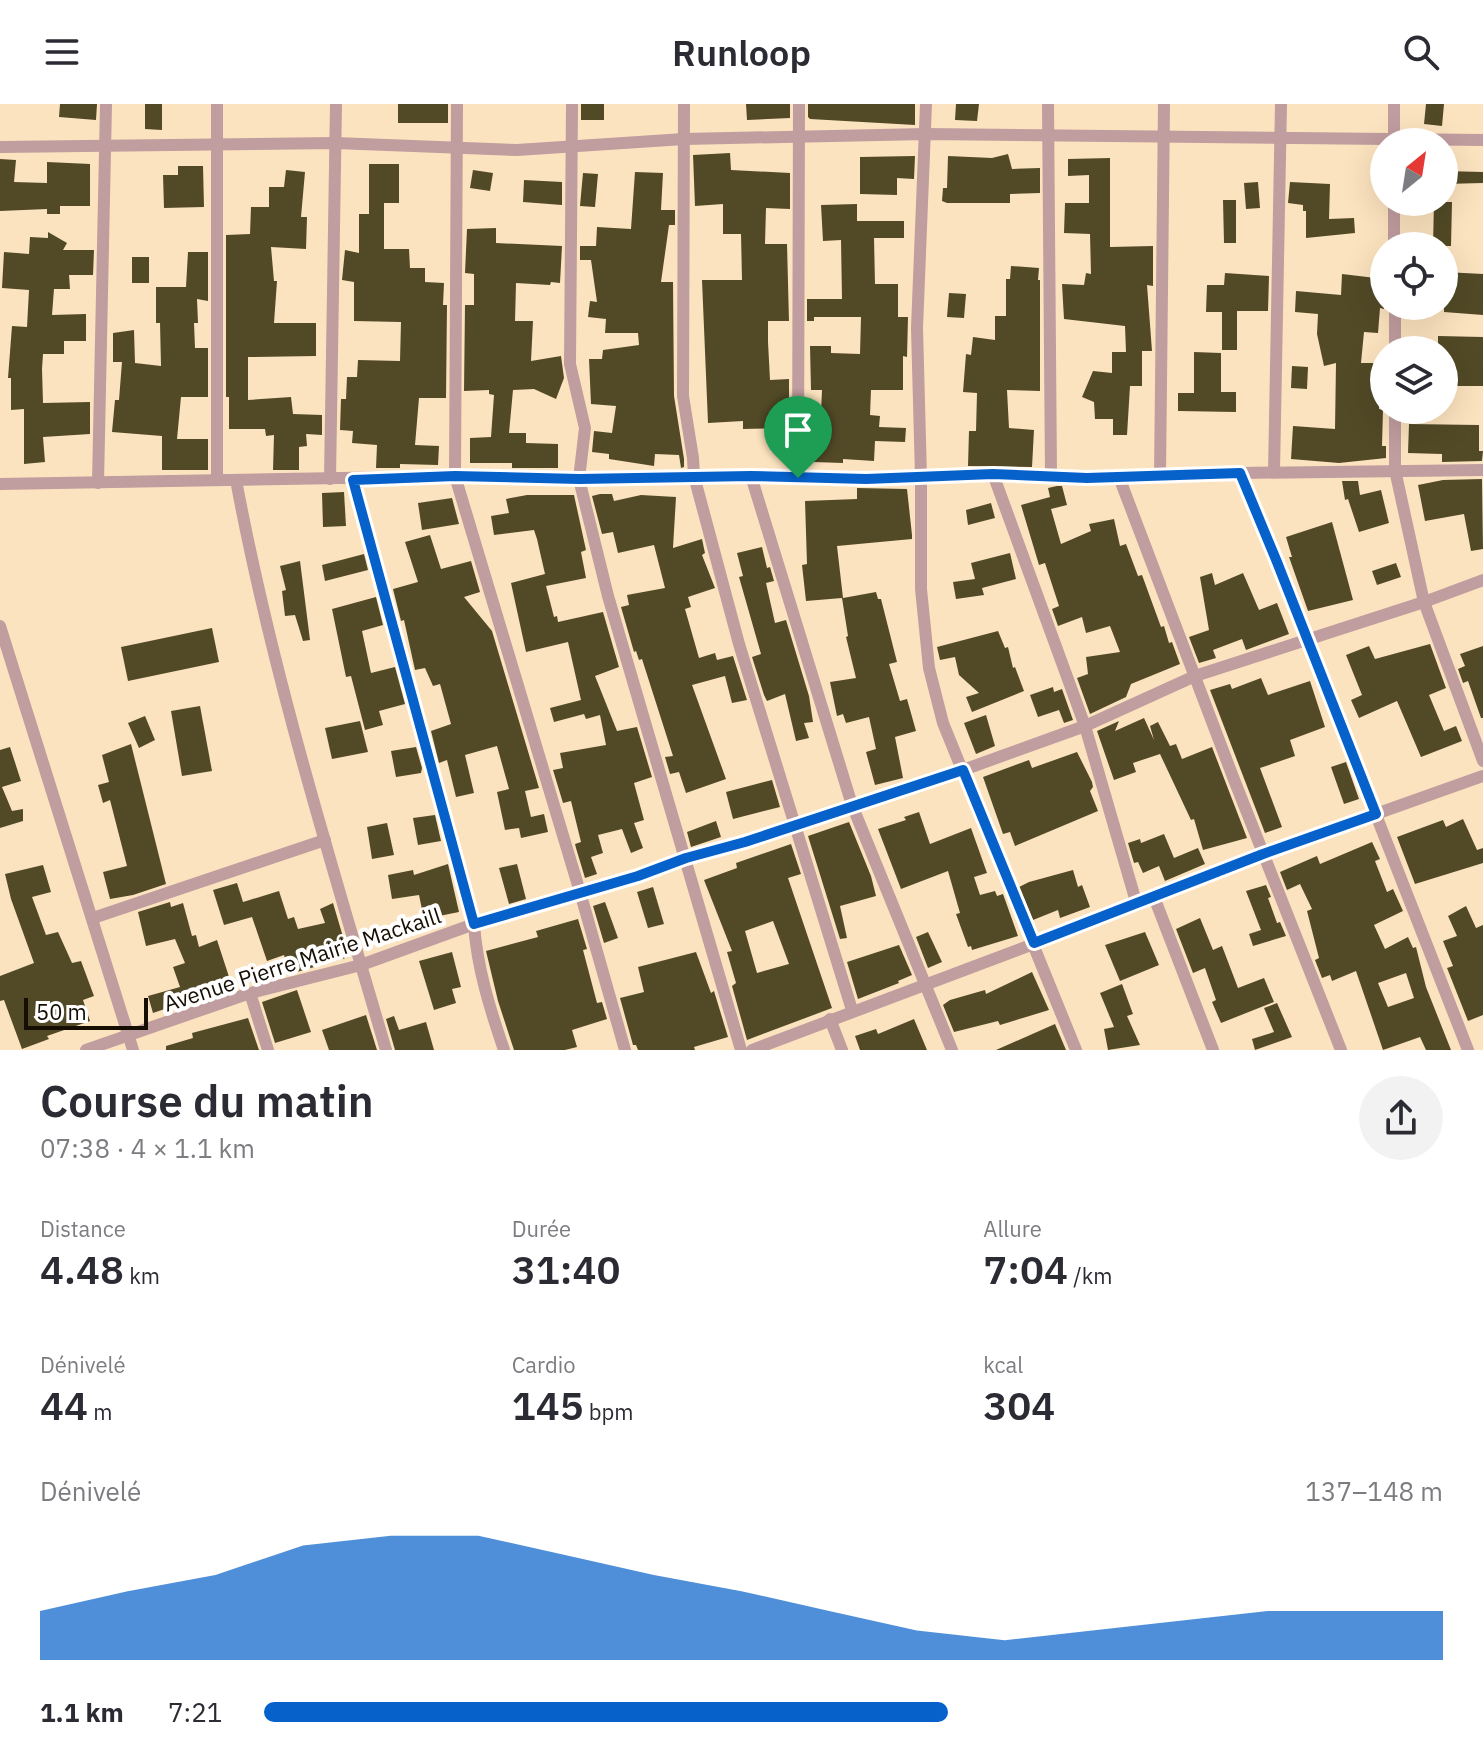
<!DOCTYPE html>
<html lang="fr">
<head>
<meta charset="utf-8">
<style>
  :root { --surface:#fff; --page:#f2f2f3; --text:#2b2b33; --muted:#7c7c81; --accent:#0661ca }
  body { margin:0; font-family:"IBM Plex Sans",sans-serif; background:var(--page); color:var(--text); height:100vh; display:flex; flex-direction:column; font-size:30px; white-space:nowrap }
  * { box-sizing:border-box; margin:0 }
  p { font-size:26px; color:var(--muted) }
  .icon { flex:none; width:44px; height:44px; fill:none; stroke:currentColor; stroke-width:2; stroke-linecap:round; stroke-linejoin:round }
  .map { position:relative; height:946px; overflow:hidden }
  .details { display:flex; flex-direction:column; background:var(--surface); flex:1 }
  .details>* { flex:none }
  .needle { width:52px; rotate:30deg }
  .controls { position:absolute; left:1370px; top:24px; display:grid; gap:16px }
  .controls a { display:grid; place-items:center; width:88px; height:88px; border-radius:50%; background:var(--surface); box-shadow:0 8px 32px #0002; font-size:40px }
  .scale { position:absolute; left:24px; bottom:20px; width:124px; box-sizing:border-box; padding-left:8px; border:4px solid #160e03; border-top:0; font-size:22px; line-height:28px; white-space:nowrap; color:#160e03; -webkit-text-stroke:6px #fff; paint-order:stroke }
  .pin { position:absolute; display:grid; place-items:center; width:68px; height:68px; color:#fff; margin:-82px -34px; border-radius:50% 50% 50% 0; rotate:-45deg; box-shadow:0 0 8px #0007 }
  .pin .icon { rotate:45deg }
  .round { display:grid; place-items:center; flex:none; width:84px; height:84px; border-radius:42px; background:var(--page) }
  .headline { display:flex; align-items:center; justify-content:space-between; height:136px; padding:0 40px }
  h1 { font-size:44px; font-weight:600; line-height:60px }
  .stats { display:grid; grid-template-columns:repeat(3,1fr); gap:12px; height:136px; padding:8px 40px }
  .stats div { display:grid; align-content:center }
  .stats b { font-size:40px; font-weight:600 }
  .stats small { font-size:22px; font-weight:400 }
  .stats p { font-size:22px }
  .chart { height:224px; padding:16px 40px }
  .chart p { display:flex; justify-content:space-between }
  .chart svg { width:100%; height:144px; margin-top:8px; fill:var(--accent); opacity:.7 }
  ul { padding:0 40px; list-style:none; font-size:26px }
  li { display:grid; grid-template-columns:128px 96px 1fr; align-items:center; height:60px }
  li i { height:20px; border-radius:10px; background:var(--accent) }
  header { display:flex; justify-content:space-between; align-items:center; height:104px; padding:0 40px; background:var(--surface); font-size:36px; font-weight:600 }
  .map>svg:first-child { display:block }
  .building { fill:#524a26; fill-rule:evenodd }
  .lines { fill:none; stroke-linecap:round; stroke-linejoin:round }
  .minor { stroke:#c09d9e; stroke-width:12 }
  .route-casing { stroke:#fff; stroke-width:16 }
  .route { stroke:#0661ca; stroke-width:10 }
  .labels { text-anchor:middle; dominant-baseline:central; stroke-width:8; stroke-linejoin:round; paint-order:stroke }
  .street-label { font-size:22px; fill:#160e03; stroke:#fff }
</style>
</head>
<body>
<header><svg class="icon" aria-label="menu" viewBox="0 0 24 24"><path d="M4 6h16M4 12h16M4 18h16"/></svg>Runloop<svg class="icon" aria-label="search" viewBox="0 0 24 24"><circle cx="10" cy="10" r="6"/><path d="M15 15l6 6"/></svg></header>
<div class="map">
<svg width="1483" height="946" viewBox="0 0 1483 946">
  <rect width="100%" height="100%" fill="#fce3bf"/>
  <g class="building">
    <polygon points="60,0 97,0 96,16 59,13"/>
    <polygon points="145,0 162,0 162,26 145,25"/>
    <rect x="398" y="0" width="50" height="19"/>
    <rect x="581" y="0" width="23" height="16"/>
    <polygon points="746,0 790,0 790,14 747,16"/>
    <polygon points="808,0 915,0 915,21 810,15 808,13"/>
    <polygon points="956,0 979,0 977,17 955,16"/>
    <polygon points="1426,0 1444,0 1442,22 1424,20"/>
    <polygon points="730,49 731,66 790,69 790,105 766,104 765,140 787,140 789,217 768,217 768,238 770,276 789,275 789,324 743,325 743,317 708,319 702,176 742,176 741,130 723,130 723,100 695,102 693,51"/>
    <polygon points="1008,50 1012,65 1040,64 1040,89 1010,90 1010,99 947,99 942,97 943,84 947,84 948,52 992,54"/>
    <polygon points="915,52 914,75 897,74 897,91 860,90 860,53"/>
    <polygon points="1110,54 1110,143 1153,142 1153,182 1147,181 1152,247 1142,247 1142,282 1130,282 1127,331 1113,331 1113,315 1095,315 1094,298 1082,293 1093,267 1112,269 1112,248 1126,248 1125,222 1064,215 1062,180 1084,181 1086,169 1091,170 1090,130 1064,129 1065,99 1089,99 1089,71 1068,72 1068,55"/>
    <polygon points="0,55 16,56 14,78 47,79 47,58 90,60 90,102 60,102 60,110 47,110 47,105 0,107"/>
    <polygon points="369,60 399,60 399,99 384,99 384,145 409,145 410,164 425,164 425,178 444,179 443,201 447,201 446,294 419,294 415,341 439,342 438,361 400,360 400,364 376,364 377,341 352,339 353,327 340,326 341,295 346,295 347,273 357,273 358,256 400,257 401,218 354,217 354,178 342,176 345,146 359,149 359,110 369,110"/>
    <polygon points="178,62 203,62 204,103 164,104 163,71 178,71"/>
    <polygon points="286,66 305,68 301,113 307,113 306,145 271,143 274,177 277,177 274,219 316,219 316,252 248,253 248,296 291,293 293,310 322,311 322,331 306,330 307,342 299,343 299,366 273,366 274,331 266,332 265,325 229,325 229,293 226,293 226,131 250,130 251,103 269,103 269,83 284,83"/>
    <polygon points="473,66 493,69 490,87 470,84"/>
    <polygon points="1444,67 1483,68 1483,79 1444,80"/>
    <polygon points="635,68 663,69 661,106 675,106 675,121 669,121 661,178 673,178 674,292 684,355 684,363 681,364 679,351 655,350 654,362 609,355 609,350 592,348 594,327 612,329 616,302 591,300 589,255 602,255 603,246 639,241 638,229 605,229 606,215 588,213 590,197 597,198 591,156 580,156 580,142 596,142 597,123 631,125"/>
    <polygon points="583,69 598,70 595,103 580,102"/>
    <polygon points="524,76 562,78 562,101 523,98"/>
    <polygon points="1258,78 1260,104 1246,105 1244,79"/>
    <polygon points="1290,78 1330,80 1329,115 1354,114 1355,129 1306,134 1306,107 1303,107 1303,101 1288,99"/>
    <polygon points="1223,96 1236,96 1236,139 1224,139"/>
    <polygon points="1434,98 1452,98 1451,142 1433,142"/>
    <polygon points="857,100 857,117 904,117 904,134 874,134 875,180 898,180 898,213 908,213 907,253 903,252 903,286 871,286 870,311 880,312 879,323 906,324 905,338 875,337 874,357 843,355 843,359 813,358 814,331 820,332 822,286 811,286 810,242 831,242 831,249 860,250 861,213 814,213 814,217 807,217 807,195 842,195 841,136 823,137 821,101"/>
    <polygon points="496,124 496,139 562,142 560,179 551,178 550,181 516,179 515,217 533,217 531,257 561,252 564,274 556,295 534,285 513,286 509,329 526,329 526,339 558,340 558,364 512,364 512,359 470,359 470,334 491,333 494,291 489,290 489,286 464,287 465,201 474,201 474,170 465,169 467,125"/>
    <polygon points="48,128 67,139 63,146 94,146 93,171 69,171 70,185 54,185 52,211 86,210 86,237 64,237 64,250 43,250 42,265 43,299 90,298 90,330 43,333 45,358 24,360 24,305 11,306 11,274 8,274 12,222 27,223 29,186 2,184 4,148 29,150 30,133 48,134"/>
    <polygon points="188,148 208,148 208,197 197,195 198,219 194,219 195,244 208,244 208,293 181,293 177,335 208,335 208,366 162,366 162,332 112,328 115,296 119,296 122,258 113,258 113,229 134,226 135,259 161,262 160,219 156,219 156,183 186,183"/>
    <rect x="132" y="153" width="17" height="26"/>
    <polygon points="1011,162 1039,164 1038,176 1040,176 1040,287 1007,286 1009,324 1034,326 1032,363 968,362 969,327 976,327 977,289 963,288 966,250 971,251 973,233 995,236 995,212 1006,212 1006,175 1010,175"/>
    <polygon points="1444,168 1483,170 1483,211 1444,208"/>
    <polygon points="1225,169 1269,172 1268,207 1237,207 1237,246 1222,246 1222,208 1206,208 1207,181 1224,181"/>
    <polygon points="1342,170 1384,175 1384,205 1380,204 1378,229 1364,228 1361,259 1379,259 1379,305 1383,306 1382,342 1386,342 1386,354 1339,359 1291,355 1293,322 1335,325 1336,259 1324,262 1317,230 1318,210 1295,208 1296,187 1341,191"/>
    <polygon points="949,189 966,190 964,214 947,213"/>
    <polygon points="1438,232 1483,233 1483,282 1444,282 1444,246 1438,246"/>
    <polygon points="1194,248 1221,249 1221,288 1236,288 1236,308 1178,307 1178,289 1194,289"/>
    <polygon points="1292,262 1308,263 1307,285 1291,284"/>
    <polygon points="1409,320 1479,321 1479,347 1483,347 1482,357 1442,358 1442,350 1408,349"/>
    <polygon points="1482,375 1483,445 1471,447 1464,410 1425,417 1418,381 1443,376"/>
    <polygon points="1342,377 1358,377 1360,391 1381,386 1389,419 1359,428 1348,395 1345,396"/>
    <polygon points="1057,382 1062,382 1067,401 1051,405 1061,440 1091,427 1089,420 1114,415 1120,442 1126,440 1138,472 1142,471 1161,523 1164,522 1169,539 1172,538 1180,560 1131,580 1126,593 1090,610 1077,574 1088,570 1086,553 1120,548 1110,522 1086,529 1082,513 1058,522 1052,505 1059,502 1045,459 1039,461 1021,401 1050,393 1048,384"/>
    <polygon points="857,384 907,385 912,431 912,435 837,442 843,494 876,488 878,495 881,495 897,558 889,560 900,597 907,595 916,627 895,633 903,674 875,681 866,648 876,645 869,613 846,619 843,610 837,612 830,578 856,574 846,533 848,532 842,494 806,497 802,461 807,460 805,397 857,395"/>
    <polygon points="344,388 346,422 323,423 322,389"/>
    <polygon points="600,390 612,390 614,397 641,391 676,393 673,444 702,435 705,449 702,451 715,484 688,493 691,503 685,505 699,554 715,549 717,556 733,552 747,596 732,599 725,572 692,581 726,675 686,689 679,668 670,670 665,653 673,652 642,555 639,556 636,547 634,548 621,503 629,501 627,491 665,484 654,441 618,449 613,428 602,430 592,392"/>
    <polygon points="527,391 574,391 586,446 581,448 586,474 546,482 554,513 557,512 558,518 603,508 619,563 595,572 617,627 637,623 652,673 634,679 644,716 634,719 643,744 631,749 622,725 598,731 603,749 591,753 597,770 585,774 576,744 575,740 581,738 571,697 563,699 553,666 563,664 560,649 606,641 600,611 586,615 584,610 554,618 550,604 581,596 568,538 526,548 511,479 545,470 537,435 534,426 494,431 491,412 509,409 506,395"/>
    <polygon points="452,394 459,420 422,426 418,399"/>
    <polygon points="991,399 995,414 968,421 966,406"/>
    <polygon points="1332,418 1353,496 1308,507 1289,453 1292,453 1286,433"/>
    <polygon points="430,431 441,465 471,457 480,488 464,493 492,527 539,684 525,687 531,713 544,710 548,728 521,734 519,724 505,726 497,688 509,685 497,642 465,651 474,689 456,693 447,656 439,659 431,627 451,620 440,580 433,582 425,564 415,566 404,516 401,517 393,485 418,478 405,438"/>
    <polygon points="762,443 767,464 770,463 774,477 766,479 775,519 786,516 809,592 813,618 804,619 809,634 796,637 785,590 767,597 764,591 752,553 761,550 739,473 743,472 737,449"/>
    <polygon points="1010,449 1016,475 982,484 984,491 956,495 953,478 975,475 971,459"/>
    <polygon points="364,450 368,466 325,477 322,461"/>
    <polygon points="300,457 310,536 303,537 295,511 285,512 282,487 286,486 280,462"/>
    <polygon points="1396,459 1401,473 1377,481 1372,467"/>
    <polygon points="1212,469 1215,481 1243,469 1259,506 1277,499 1289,530 1246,546 1242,535 1213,546 1216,554 1199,559 1189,533 1209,526 1200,473"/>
    <polygon points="376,493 383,521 362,527 371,569 395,563 405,600 379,607 383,621 365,626 351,572 346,573 332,505"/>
    <polygon points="212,524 219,558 128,577 121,543"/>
    <polygon points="998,527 1005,544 1008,543 1013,564 1015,563 1024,587 972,608 966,593 979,589 959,571 955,553 940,556 937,543"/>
    <polygon points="1430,540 1446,584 1429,591 1444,627 1456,622 1462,637 1421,653 1397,597 1359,614 1351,596 1362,591 1346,551 1369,542 1375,555"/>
    <polygon points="1483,542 1483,614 1481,614 1468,577 1463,579 1458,565 1465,562 1460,550"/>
    <polygon points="1261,574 1268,591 1310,577 1325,623 1290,636 1295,652 1260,664 1282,723 1265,729 1210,586 1230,580 1232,585"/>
    <polygon points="1053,583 1054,588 1062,585 1073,616 1064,619 1059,606 1038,613 1030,591"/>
    <polygon points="200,602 212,667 182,672 171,607"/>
    <polygon points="986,611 995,642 976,650 964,619"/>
    <polygon points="145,612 155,636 139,644 128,619"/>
    <polygon points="1144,614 1154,636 1150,622 1158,618 1170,642 1176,640 1182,655 1212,643 1247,734 1203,746 1194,715 1191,716 1160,650 1133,659 1136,668 1114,676 1097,627 1119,617 1115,627"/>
    <polygon points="360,617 368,648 332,655 325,624"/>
    <polygon points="131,640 166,780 133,791 110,795 103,768 127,762 110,696 103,699 98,681 109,678 102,651"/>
    <polygon points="10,643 21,677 2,683 12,707 23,705 23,717 0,724 0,646"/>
    <polygon points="416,643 422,664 421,669 396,673 391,647"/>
    <polygon points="1077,648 1092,678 1093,683 1090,687 1098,707 1015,742 1010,728 1003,730 983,673 1029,656 1032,664"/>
    <polygon points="1346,658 1359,695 1344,700 1331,663"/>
    <polygon points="772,676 780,703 733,715 726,688"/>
    <polygon points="919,708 930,740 971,724 987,769 974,773 980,791 995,787 997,792 1003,790 1018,832 972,846 971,842 968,843 956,810 960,809 948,767 901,785 878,725 906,716 904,713"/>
    <polygon points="435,711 441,737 418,741 413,714"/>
    <polygon points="1463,715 1477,746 1483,744 1483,759 1415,780 1397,733 1443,716 1446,723"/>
    <polygon points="716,717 721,733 691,743 687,728"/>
    <polygon points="849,718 871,772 876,792 840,802 847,834 840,835 808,732"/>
    <polygon points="387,719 394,751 372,755 367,723"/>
    <polygon points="1164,730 1174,754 1198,744 1205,760 1165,777 1159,762 1143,769 1138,758 1134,759 1128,739 1140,735 1141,739"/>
    <path d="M1372,738L1380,755L1375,757L1387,788L1393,785L1403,807L1374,821L1385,845L1408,833L1413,844L1416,843L1426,883L1451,946H1426L1420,933L1383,946L1356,867L1332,877L1330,871L1322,874L1315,856L1319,854L1307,807L1312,805L1300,780L1287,786L1280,768L1317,752L1320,760ZM1406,869L1414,894L1388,903L1378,879Z"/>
    <path d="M791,740L801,770L788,774L832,904L747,936L732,882L736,879L727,848L732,847L704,776L737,764L736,759ZM773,817L789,860L757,869L745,827Z"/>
    <polygon points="448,760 459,808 424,815 419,791 392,795 388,771 413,766 414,771"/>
    <polygon points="517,760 526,795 509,800 499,764"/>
    <polygon points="43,761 51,788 32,793 46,831 58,828 72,859 81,857 94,892 83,896 90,917 47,932 49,935 22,945 4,896 0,897 0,872 34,859 11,795 5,770"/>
    <polygon points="1073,766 1078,783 1082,781 1090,803 1060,814 1058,806 1033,816 1019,783 1029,778"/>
    <polygon points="237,779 243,798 279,787 288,815 294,813 298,825 325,819 320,805 333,799 349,853 290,870 284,851 267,857 252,813 224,821 213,786"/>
    <polygon points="1266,781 1271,793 1268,794 1277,819 1280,818 1286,832 1253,842 1249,830 1261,826 1246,787"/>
    <polygon points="653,783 664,820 648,824 637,788"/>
    <polygon points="170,798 171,803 183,799 192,832 196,831 199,843 217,836 232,882 153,909 148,892 180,883 173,863 185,859 175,835 146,842 138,808"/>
    <polygon points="605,798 618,834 604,839 593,802"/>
    <polygon points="1466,802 1476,824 1483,821 1483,911 1468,917 1447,864 1453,862 1443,837 1457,832 1448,812"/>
    <polygon points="1200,814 1213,846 1222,842 1238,884 1264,874 1274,898 1221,919 1212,898 1216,896 1205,864 1193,869 1176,825"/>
    <polygon points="578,815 587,845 583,846 597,899 602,898 607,915 572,926 577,943 565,946 514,946 498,897 486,847 538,833 536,827"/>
    <polygon points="928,828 942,858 928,864 916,833"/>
    <polygon points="1145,828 1159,861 1120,877 1105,841"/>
    <polygon points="899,841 912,871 898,877 899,879 858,895 847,858"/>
    <polygon points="452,848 461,883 452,885 456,899 434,906 419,857"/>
    <polygon points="696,848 711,889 714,887 728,933 694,943 695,946 638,946 636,941 633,941 620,894 644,888 638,863"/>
    <polygon points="1032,868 1049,906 1000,921 998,917 954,928 943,901 950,896 985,886 986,890"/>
    <polygon points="1122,880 1133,910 1127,912 1140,941 1108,946 1104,925 1114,923 1100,889"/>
    <polygon points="297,886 311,928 275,939 262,898"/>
    <polygon points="1277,899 1292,933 1255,946 1252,935 1274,928 1264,904"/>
    <polygon points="366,911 377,946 329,946 322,926"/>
    <polygon points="394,912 399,926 426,918 434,946 395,946 386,915"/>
    <polygon points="248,914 259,946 166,946 166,942 193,934 192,929"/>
    <polygon points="914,915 927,946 860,946 855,932 876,925 878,930"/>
    <polygon points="1055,920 1066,946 996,946"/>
  </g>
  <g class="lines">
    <g class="minor">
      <polyline points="457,0 455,372 580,788 625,946"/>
      <polyline points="572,0 570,260 585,324 579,375 608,492 741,946"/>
      <polyline points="684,0 683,292 693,354 694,372 739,540 852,906"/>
      <polyline points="926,0 917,224 921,373 921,485 929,564 943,619 1076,946"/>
      <polyline points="1048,0 1051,371"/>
      <polyline points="1394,0 1394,38"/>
      <polyline points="0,43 335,39 517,46 684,35 926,30 1483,36"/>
      <polyline points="1394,98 1394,142"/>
      <polyline points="1395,202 1395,246"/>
      <polyline points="1395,306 1395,366 1424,498 1483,657"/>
      <polyline points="1274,368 1281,0"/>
      <polyline points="1240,369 1277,458 1468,946"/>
      <polyline points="993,370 1085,622 1137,801"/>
      <polyline points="751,372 852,701 952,946"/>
      <polyline points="1119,373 1233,673 1341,946"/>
      <polyline points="1160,373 1164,0"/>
      <polyline points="798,374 799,0"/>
      <polyline points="330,375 336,0"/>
      <polyline points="217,376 217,0"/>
      <path d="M236,376C272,569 331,758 386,946"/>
      <path d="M353,376L474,820C477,864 490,905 504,946"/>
      <polyline points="98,379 106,0"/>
      <polyline points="0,380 455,372 579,375 751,372 866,375 993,370 1087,374 1240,369 1483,366"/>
      <polyline points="0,522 133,946"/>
      <polyline points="1154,793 1213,946"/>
      <polyline points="93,814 325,736"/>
      <polyline points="250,889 268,946"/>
      <polyline points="830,915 842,946"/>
      <polyline points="86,946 250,889 361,861 474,820 638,772 686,754 745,738 963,666 1085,622 1195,572 1424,498 1483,476"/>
      <polyline points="752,946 1137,801 1263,750 1483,672"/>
    </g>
  </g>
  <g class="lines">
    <g class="route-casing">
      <polygon id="route" points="1240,369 1277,458 1376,710 1263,750 1034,839 963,666 745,738 686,754 638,772 474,820 353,376 455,372 579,375 751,372 866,375 993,370 1087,374"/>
    </g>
    <use href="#route" class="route"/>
  </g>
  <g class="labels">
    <g class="street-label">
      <text transform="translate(302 855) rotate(-18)">Avenue Pierre Mairie Mackaill</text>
    </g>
  </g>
</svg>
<div class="controls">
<a><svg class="needle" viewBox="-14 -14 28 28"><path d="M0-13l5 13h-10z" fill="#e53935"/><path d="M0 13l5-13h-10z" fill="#7c7c81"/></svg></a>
<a><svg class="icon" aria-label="locate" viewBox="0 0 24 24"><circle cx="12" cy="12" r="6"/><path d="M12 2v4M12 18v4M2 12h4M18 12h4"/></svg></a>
<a><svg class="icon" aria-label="layers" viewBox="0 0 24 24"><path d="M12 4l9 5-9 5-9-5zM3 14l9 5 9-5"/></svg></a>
</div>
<div class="scale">50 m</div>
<div class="pin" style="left:798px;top:374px;background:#1e9e55"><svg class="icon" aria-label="arrive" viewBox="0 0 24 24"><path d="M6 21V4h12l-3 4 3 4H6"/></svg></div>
</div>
<section class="details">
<div class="headline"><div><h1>Course du matin</h1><p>07:38 · 4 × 1.1 km</p></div><a class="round"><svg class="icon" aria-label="share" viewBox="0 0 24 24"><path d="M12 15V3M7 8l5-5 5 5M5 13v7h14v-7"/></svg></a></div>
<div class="stats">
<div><p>Distance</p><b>4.48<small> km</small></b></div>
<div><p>Durée</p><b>31:40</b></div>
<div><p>Allure</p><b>7:04<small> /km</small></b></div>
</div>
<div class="stats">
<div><p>Dénivelé</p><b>44<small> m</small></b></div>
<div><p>Cardio</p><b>145<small> bpm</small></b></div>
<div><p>kcal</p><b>304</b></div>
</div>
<div class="chart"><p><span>Dénivelé</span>137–148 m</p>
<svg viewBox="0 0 160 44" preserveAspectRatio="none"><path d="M0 44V29L10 23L20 18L30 9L40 6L50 6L60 12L70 18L80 23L90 29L100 35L110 38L120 35L130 32L140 29L150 29L160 29V44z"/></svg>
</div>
<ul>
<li><b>1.1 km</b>7:21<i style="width:58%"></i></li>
</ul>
</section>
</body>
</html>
